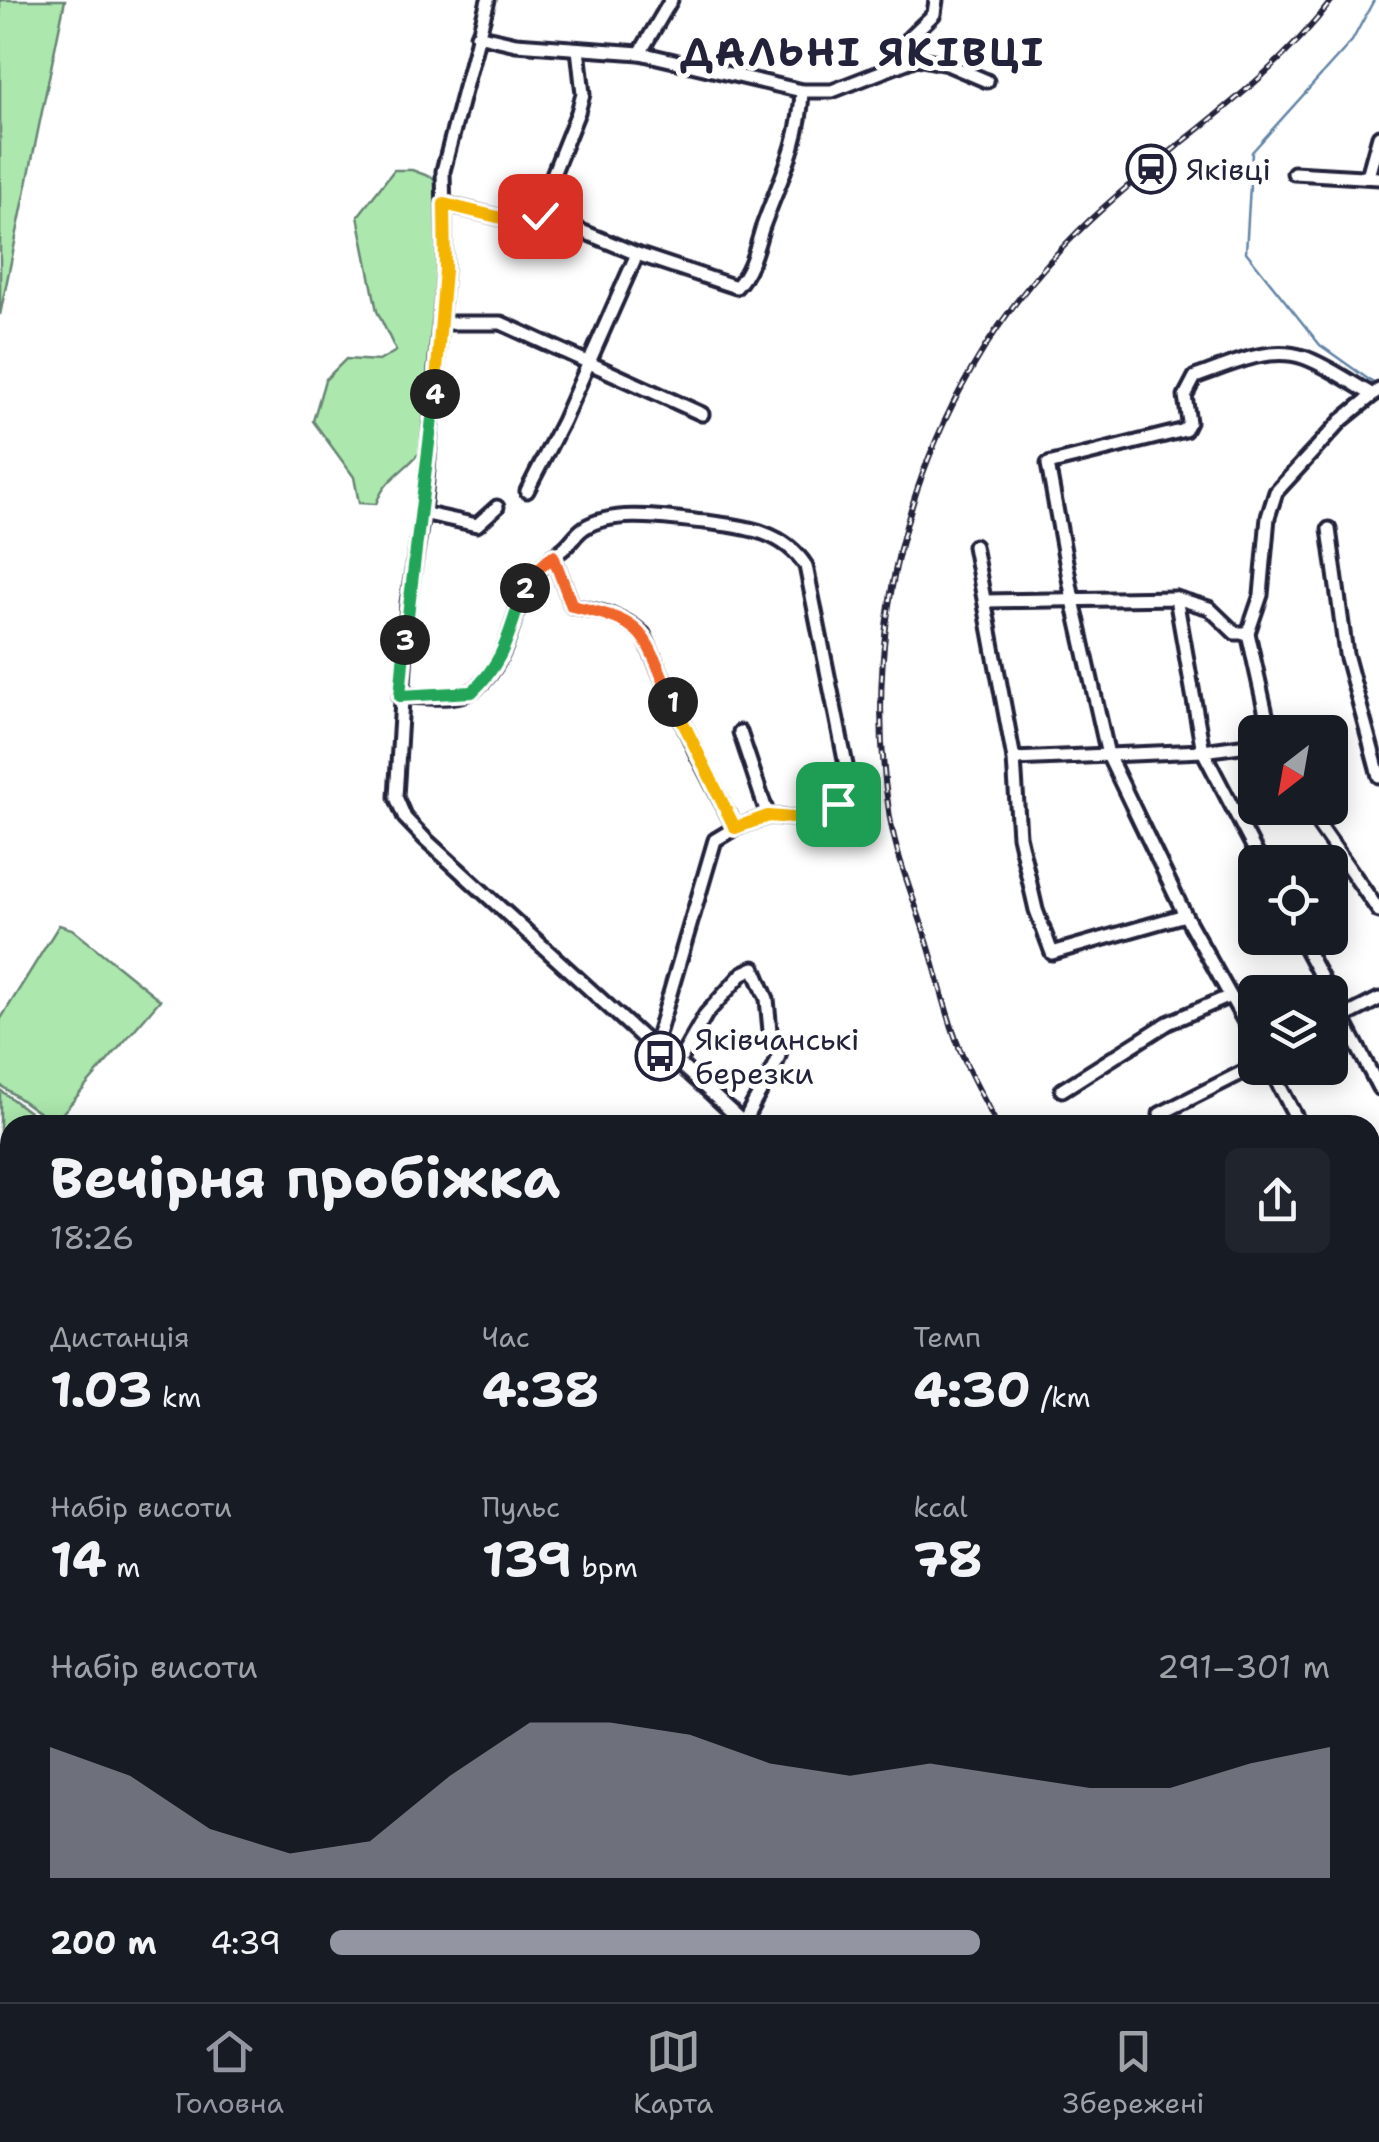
<!DOCTYPE html>
<html lang="uk">
<head>
<meta charset="utf-8">
<style>
  :root { --surface:#171b24; --page:#20242c; --text:#f1f3f6; --muted:#9ea1a6; --line:#363941; --accent:#9495a2 }
  body { margin:0; font-family:"Shantell Sans",sans-serif; background:var(--page); color:var(--text); height:100vh; display:flex; flex-direction:column; font-size:38px; white-space:nowrap }
  * { box-sizing:border-box; margin:0 }
  p { font-size:32px; color:var(--muted) }
  .icon { flex:none; width:55px; height:55px; fill:none; stroke:currentColor; stroke-width:2; stroke-linecap:round; stroke-linejoin:round }
  .map { position:relative; flex:1; overflow:hidden }
  .side { position:absolute; left:0px; top:1115px; width:1380px; height:888px; display:flex; flex-direction:column; background:var(--surface); border-radius:30px 30px 0 0; box-shadow:0 5px 25px #0003 }
  .side>* { flex:none }
  .needle { width:65px; rotate:211deg }
  .tools { position:absolute; left:1238px; top:715px; display:grid; gap:20px }
  .tools a { display:grid; place-items:center; width:110px; height:110px; border-radius:15px; background:var(--surface); box-shadow:0 5px 25px #0003; font-size:50px }
  .pin { position:absolute; display:grid; place-items:center; width:85px; height:85px; color:#fff; margin:-42px; border-radius:20px; box-shadow:0 5px 15px #0006 }
  .km { position:absolute; width:50px; height:50px; margin:-25px; border-radius:50%; background:#222; color:#fff; font-size:28px; line-height:50px; text-align:center }
  .round { display:grid; place-items:center; flex:none; width:105px; height:105px; border-radius:15px; background:var(--page) }
  .overview { display:flex; align-items:center; justify-content:space-between; height:170px; padding:0 50px }
  h1 { font-size:55px; font-weight:700; line-height:75px }
  .stats { display:grid; grid-template-columns:repeat(3,1fr); gap:15px; height:170px; padding:10px 50px }
  .stats div { display:grid; align-content:center }
  .stats b { font-size:50px; font-weight:700 }
  .stats small { font-size:28px; font-weight:400 }
  .stats p { font-size:28px }
  .chart { height:280px; padding:20px 50px }
  .chart p { display:flex; justify-content:space-between }
  .chart svg { width:100%; height:180px; margin-top:10px; fill:var(--accent); opacity:.7 }
  ul { padding:0 50px; list-style:none; font-size:32px }
  li { display:grid; grid-template-columns:160px 120px 1fr; align-items:center; height:75px }
  li i { height:25px; border-radius:12px; background:var(--accent) }
  .tab-bar { display:flex; justify-content:space-around; align-items:center; height:140px; border-top:2px solid var(--line); background:var(--surface); font-size:28px; color:var(--muted) }
  .tab-bar a { display:grid; justify-items:center; gap:5px }
  .tab-bar .current { color:var(--accent) }
  .map>svg:first-child { display:block }
  .green { fill:#ace7ad; stroke:#678474; stroke-width:2.5 }
  .lines { fill:none; stroke-linecap:round; stroke-linejoin:round }
  .stream { stroke:#6284a5; stroke-width:2.5 }
  .minor-casing { stroke:#22223b; stroke-width:19 }
  .minor { stroke:#fff; stroke-width:11 }
  .rail-casing { stroke:#22223b; stroke-width:6 }
  .rail { stroke:#fff; stroke-width:2.5; stroke-dasharray:8; stroke-linecap:butt }
  .split-1-casing { stroke:#fff; stroke-width:20 }
  .split-2-casing { stroke:#fff; stroke-width:20 }
  .split-3-casing { stroke:#fff; stroke-width:20 }
  .split-4-casing { stroke:#fff; stroke-width:20 }
  .split-5-casing { stroke:#fff; stroke-width:20 }
  .split-1 { stroke:#f5b400; stroke-width:12 }
  .split-2 { stroke:#f0652b; stroke-width:12 }
  .split-3 { stroke:#22a559; stroke-width:12 }
  .split-4 { stroke:#22a559; stroke-width:12 }
  .split-5 { stroke:#f5b400; stroke-width:12 }
  .labels { text-anchor:middle; dominant-baseline:central; stroke-width:10; stroke-linejoin:round; paint-order:stroke }
  .poi-label { font-size:30px; fill:#22223b; stroke:#fff; text-anchor:start }
  .district-label { font-size:40px; font-weight:bold; letter-spacing:2.5px; fill:#22223b; stroke:#fff }
</style>
</head>
<body>
<div class="map">
<svg width="1379" height="2002" viewBox="0 0 1379 2002">
  <rect width="100%" height="100%" fill="#fff"/>
  <filter id="ink" filterUnits="userSpaceOnUse"><feTurbulence type="fractalNoise" baseFrequency=".01" numOctaves="2"/><feDisplacementMap in="SourceGraphic" scale="20" xChannelSelector="R" yChannelSelector="G"/><feConvolveMatrix kernelMatrix="1 2 1 2 8 2 1 2 1" color-interpolation-filters="sRGB"/></filter>
  <g filter="url(#ink)">
    <g class="green">
      <polygon points="0,0 65,0 0,315"/>
      <path d="M394,170H412L436,179L442,236L421,451C404,472 385,478 376,504L359,503L354,477L313,421L325,380L346,359L379,361L396,351L377,311L358,216Z"/>
      <polygon points="59,925 72,929 160,1000 54,1123 0,1085 0,1020"/>
      <polygon points="0,1090 46,1125 10,1125 10,1168 0,1180"/>
      <polygon points="1370,1489 1379,1492 1379,1572 1370,1570"/>
    </g>
    <g class="lines">
      <polyline class="stream" points="1374,0 1352,41 1252,152 1246,252 1320,345 1375,384"/>
      <g class="minor-casing">
        <g id="minor">
          <polyline points="488,0 443,171 445,270 424,502 408,603 396,797 405,818 425,839 654,1048 675,1060 746,1125"/>
          <polyline points="477,35 516,44 640,53 802,91 832,91 917,58 947,64 987,81"/>
          <polyline points="640,53 671,0"/>
          <polyline points="900,62 910,37 934,14 936,0"/>
          <polyline points="1294,173 1379,178"/>
          <polyline points="1368,176 1379,136"/>
          <polyline points="445,204 518,222 531,219 540,207 578,112 583,94 578,49"/>
          <path d="M531,219L541,216L550,218L637,254L736,287C751,272 756,249 762,229C779,181 800,145 802,91"/>
          <polyline points="441,323 501,323 702,414"/>
          <polyline points="527,491 563,421 637,254"/>
          <polyline points="422,513 477,525 497,507"/>
          <polyline points="1329,529 1346,654 1379,776"/>
          <polyline points="974,546 1014,759 1019,836 1036,910 1052,953 1185,915"/>
          <path d="M553,556L572,606C599,611 622,615 643,634L698,756L735,828"/>
          <polyline points="1176,598 1203,751 1261,862"/>
          <polyline points="985,601 1176,598 1209,608 1235,633 1248,633"/>
          <path d="M400,696C421,696 458,702 475,689C503,667 510,632 520,601C528,576 543,565 563,549C571,543 576,533 584,528C614,508 672,519 705,522C744,527 783,530 806,566L853,800L837,804L807,819L768,816L735,828L715,840L654,1048"/>
          <polyline points="740,732 768,816"/>
          <polyline points="1270,732 1248,633 1261,595 1268,517 1276,492 1342,420 1379,390"/>
          <polyline points="1014,759 1203,751 1255,744"/>
          <polyline points="1307,808 1379,911"/>
          <polyline points="1300,938 1329,992"/>
          <polyline points="1330,994 1379,1088"/>
          <polyline points="1330,1024 1379,999"/>
          <path d="M1255,1040L1185,915L1108,755L1073,600L1048,464L1185,430L1189,422L1185,396L1195,377C1228,366 1268,345 1303,357C1327,365 1351,383 1373,395"/>
          <path d="M678,1063L706,1014L743,973L754,968L767,999L770,1031L780,1052C775,1074 753,1098 744,1123"/>
          <polyline points="1270,1068 1300,1125"/>
          <polyline points="1062,1090 1168,1023 1230,996"/>
          <polyline points="1160,1114 1255,1066"/>
          <polyline points="1370,1258 1379,1275"/>
          <polyline points="1370,1365 1379,1355"/>
          <polyline points="1370,1580 1379,1582"/>
        </g>
      </g>
      <use href="#minor" class="minor"/>
      <g class="rail-casing">
        <g id="rail">
          <path d="M997,1125C986,1103 973,1080 963,1057C947,1021 939,979 927,941C915,901 897,859 890,818C856,612 920,396 1065,245C1148,157 1259,98 1332,0"/>
          <polyline points="1370,1466 1379,1470"/>
        </g>
      </g>
      <use href="#rail" class="rail"/>
    </g>
  </g>
  <g class="lines" filter="url(#ink)">
    <g class="split-1-casing">
      <polyline id="split-1" points="673,702 735,828 768,816 806,819 838,804"/>
    </g>
    <g class="split-2-casing">
      <path id="split-2" d="M525,588L534,573L553,556L572,606C650,623 642,632 673,702"/>
    </g>
    <g class="split-3-casing">
      <path id="split-3" d="M405,640L400,696L472,692C508,658 508,630 525,588"/>
    </g>
    <g class="split-4-casing">
      <polyline id="split-4" points="405,640 435,394"/>
    </g>
    <g class="split-5-casing">
      <polyline id="split-5" points="435,394 445,270 444,204 518,222 540,216"/>
    </g>
    <use href="#split-1" class="split-1"/>
    <use href="#split-2" class="split-2"/>
    <use href="#split-3" class="split-3"/>
    <use href="#split-4" class="split-4"/>
    <use href="#split-5" class="split-5"/>
  </g>
  <defs>
    <g id="station-ring" transform="scale(2.5)"><circle r="9.5" fill="#fff" stroke="#22223b" stroke-width="1.5"/><path d="M-3-6H3Q5-6 5-4V2Q5 4 3 4L4.5 6H3L1.5 4h-3L-3 6H-4.5L-3 4Q-5 4-5 2V-4Q-5-6-3-6ZM-3.5-4v3h7v-3ZM-3.5 1v1.5H-2V1ZM2 1v1.5H3.5V1Z" fill="#22223b"/></g>
    <g id="bus-ring" transform="scale(2.5)"><circle r="9.5" fill="#fff" stroke="#22223b" stroke-width="1.5"/><path d="M-5-6H5V4H4V6H2V4H-2V6H-4V4H-5ZM-3.5-4V0h7V-4ZM-3.5 1.2v1.5H-2V1.2ZM2 1.2v1.5H3.5V1.2Z" fill="#22223b"/></g>
  </defs>
  <g fill-rule="evenodd">
    <use href="#station-ring" x="1151" y="169"/>
    <use href="#bus-ring" x="660" y="1056"/>
  </g>
  <g class="labels">
    <g class="poi-label">
      <text x="1186" y="169">Яківці</text>
      <text x="695" y="1039">Яківчанські<tspan x="695" dy="34">березки</tspan></text>
    </g>
    <g class="district-label">
      <text x="863" y="52">ДАЛЬНІ ЯКІВЦІ</text>
    </g>
  </g>
</svg>
<div class="tools">
<a><svg class="needle" viewBox="-14 -14 28 28"><path d="M0-13l5 13h-10z" fill="#e53935"/><path d="M0 13l5-13h-10z" fill="#9ea1a6"/></svg></a>
<a><svg class="icon" aria-label="locate" viewBox="0 0 24 24"><circle cx="12" cy="12" r="6"/><path d="M12 2v4M12 18v4M2 12h4M18 12h4"/></svg></a>
<a><svg class="icon" aria-label="layers" viewBox="0 0 24 24"><path d="M12 4l9 5-9 5-9-5zM3 14l9 5 9-5"/></svg></a>
</div>
<div class="pin" style="left:838px;top:804px;background:#1e9e55"><svg class="icon" aria-label="arrive" viewBox="0 0 24 24"><path d="M6 21V4h12l-3 4 3 4H6"/></svg></div>
<div class="pin" style="left:540px;top:216px;background:#d93025"><svg class="icon" aria-label="check" viewBox="0 0 24 24"><path d="M5 12l5 5 9-10"/></svg></div>
<b class="km" style="left:673px;top:702px">1</b>
<b class="km" style="left:525px;top:588px">2</b>
<b class="km" style="left:405px;top:640px">3</b>
<b class="km" style="left:435px;top:394px">4</b>
<section class="side">
<div class="overview"><div><h1>Вечірня пробіжка</h1><p>18:26</p></div><a class="round"><svg class="icon" aria-label="share" viewBox="0 0 24 24"><path d="M12 15V3M7 8l5-5 5 5M5 13v7h14v-7"/></svg></a></div>
<div class="stats">
<div><p>Дистанція</p><b>1.03<small> km</small></b></div>
<div><p>Час</p><b>4:38</b></div>
<div><p>Темп</p><b>4:30<small> /km</small></b></div>
</div>
<div class="stats">
<div><p>Набір висоти</p><b>14<small> m</small></b></div>
<div><p>Пульс</p><b>139<small> bpm</small></b></div>
<div><p>kcal</p><b>78</b></div>
</div>
<div class="chart"><p><span>Набір висоти</span>291–301 m</p>
<svg viewBox="0 0 160 44" preserveAspectRatio="none"><path d="M0 44V12L10 19L20 32L30 38L40 35L50 19L60 6L70 6L80 9L90 16L100 19L110 16L120 19L130 22L140 22L150 16L160 12V44z"/></svg>
</div>
<ul>
<li><b>200 m</b>4:39<i style="width:65%"></i></li>
</ul>
</section>
</div>
<nav class="tab-bar">
<a class="current"><svg class="icon" aria-label="home" viewBox="0 0 24 24"><path d="M3 11l9-7 9 7M6 9v11h12V9"/></svg>Головна</a>
<a><svg class="icon" aria-label="map" viewBox="0 0 24 24"><path d="M3 6l6-2 6 2 6-2v14l-6 2-6-2-6 2zM9 4v14M15 6v14"/></svg>Карта</a>
<a><svg class="icon" aria-label="saved" viewBox="0 0 24 24"><path d="M7 4h10v16l-5-4-5 4z"/></svg>Збережені</a>
</nav>
</body>
</html>
